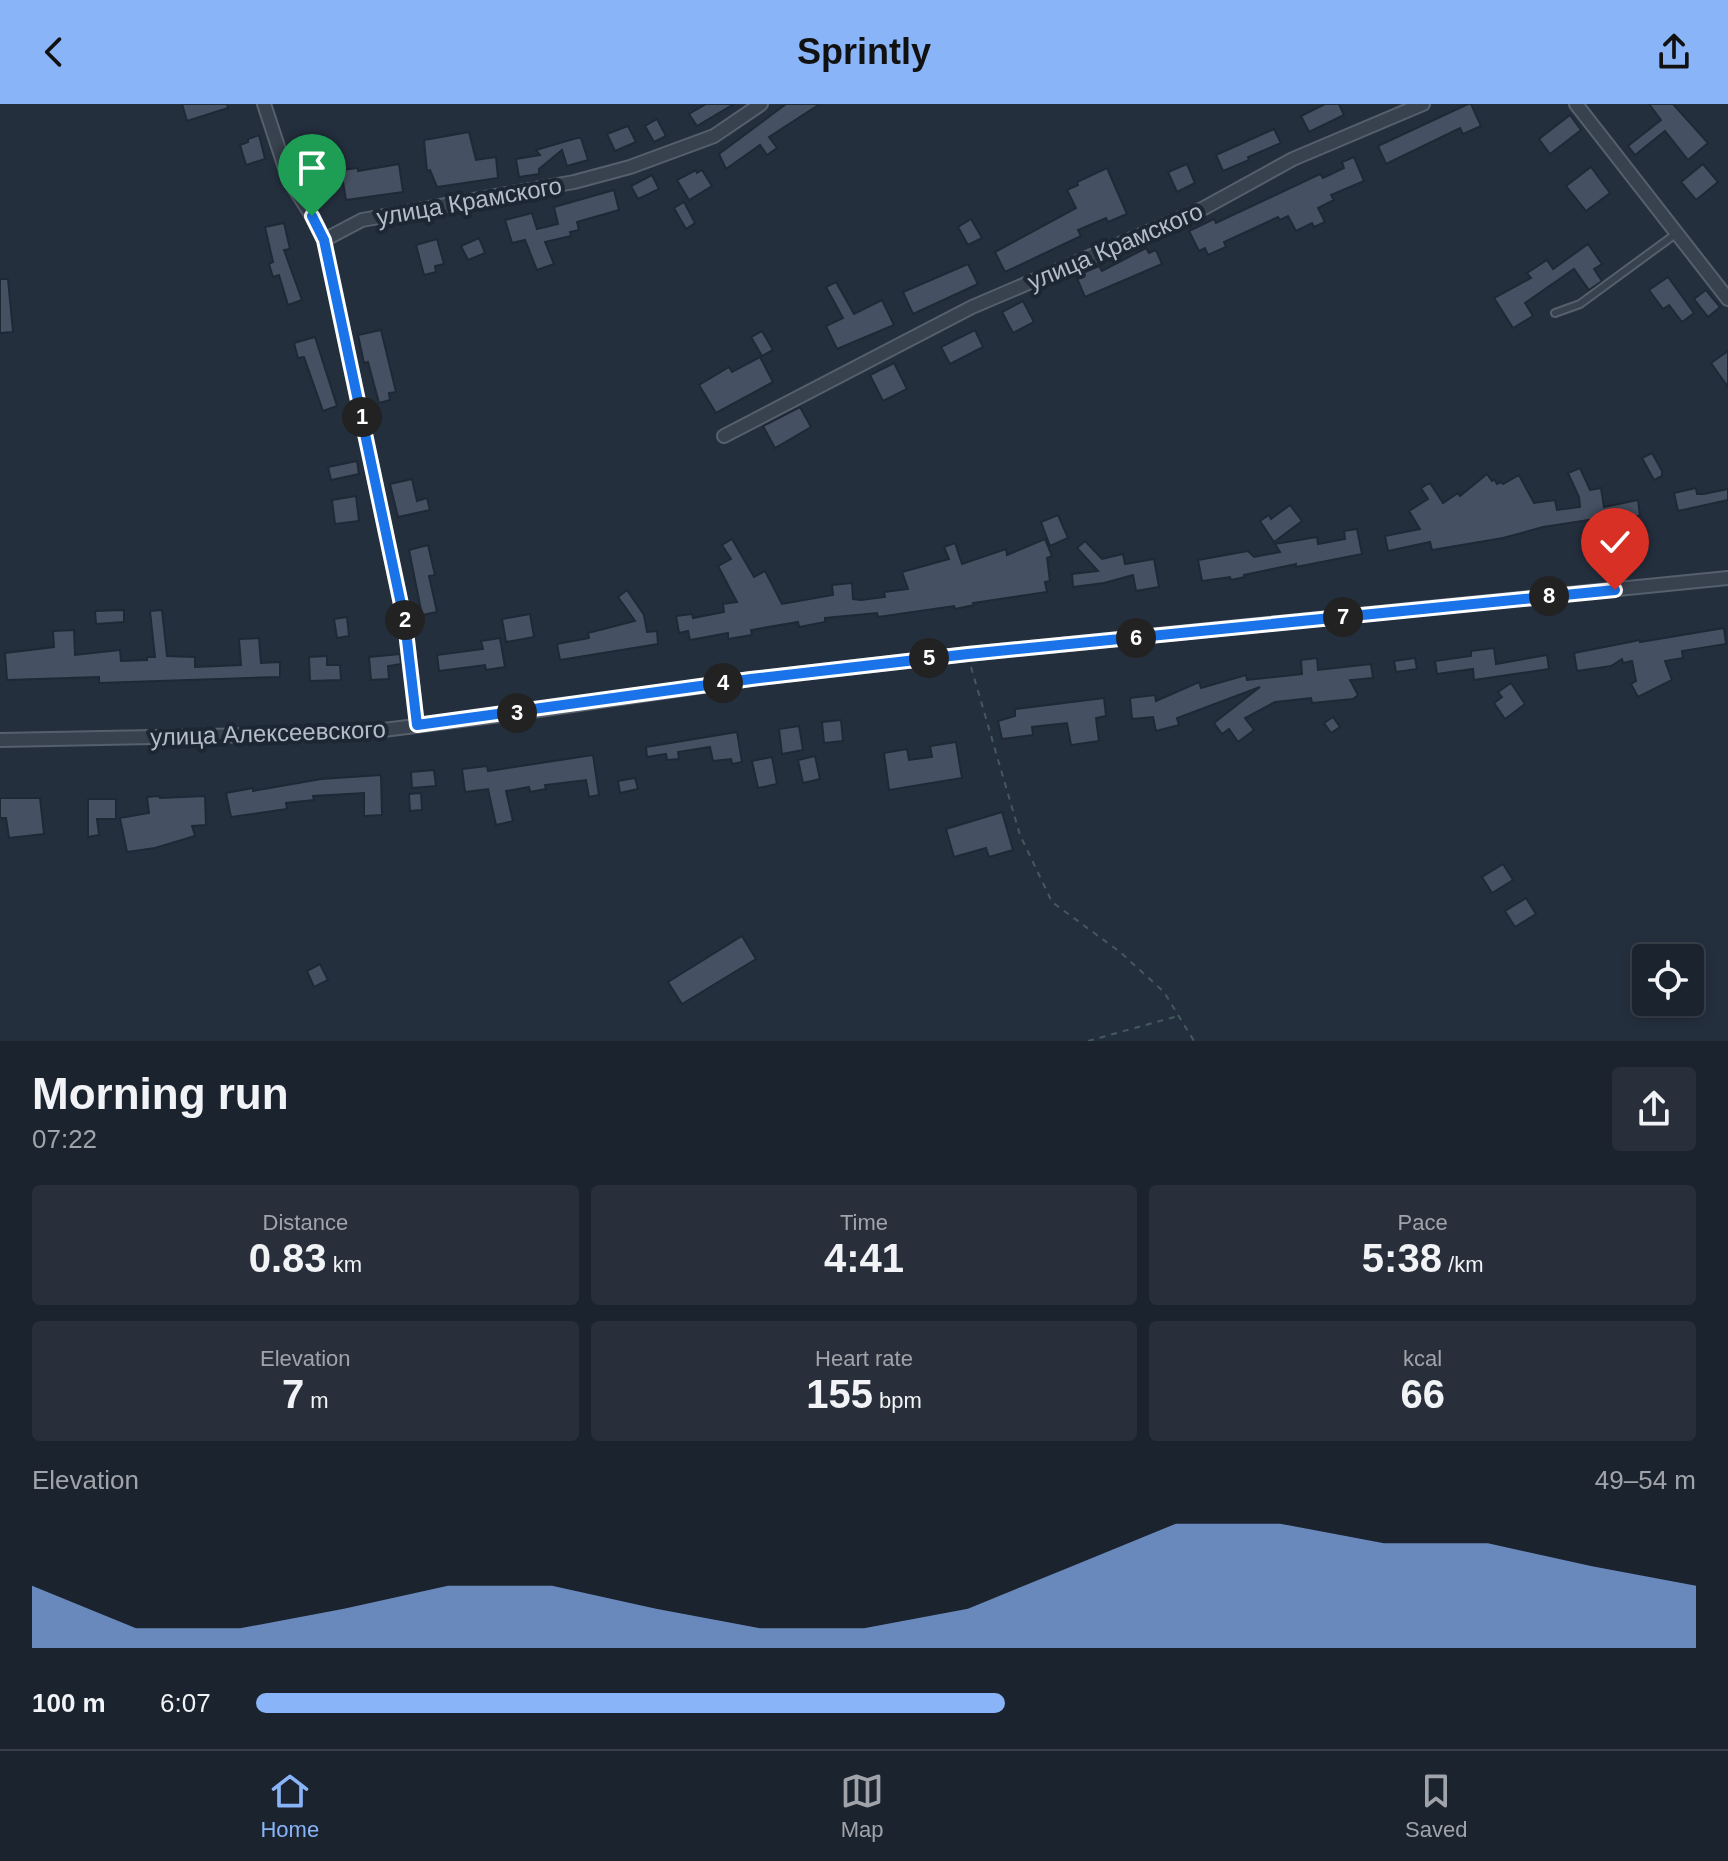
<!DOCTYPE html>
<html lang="en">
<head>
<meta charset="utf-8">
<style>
  :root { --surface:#1b232e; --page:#282f3a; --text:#f1f3f6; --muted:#a0a4aa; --line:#39404a; --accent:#8ab4f8 }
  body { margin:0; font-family:Arial,sans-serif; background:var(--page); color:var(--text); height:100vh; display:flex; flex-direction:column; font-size:30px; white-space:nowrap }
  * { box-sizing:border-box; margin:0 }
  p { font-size:26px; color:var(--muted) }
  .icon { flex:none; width:44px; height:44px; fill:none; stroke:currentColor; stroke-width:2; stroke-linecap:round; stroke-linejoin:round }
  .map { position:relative; height:937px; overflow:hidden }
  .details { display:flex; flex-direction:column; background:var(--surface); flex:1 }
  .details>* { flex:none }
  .buttons { position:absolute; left:1632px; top:840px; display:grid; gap:16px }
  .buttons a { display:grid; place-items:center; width:72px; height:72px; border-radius:8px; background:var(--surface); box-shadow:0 4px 12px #0003,0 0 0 2px var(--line); font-size:40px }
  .pin { position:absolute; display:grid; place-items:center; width:68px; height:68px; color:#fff; margin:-82px -34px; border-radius:50% 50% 50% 0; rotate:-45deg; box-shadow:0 0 8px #0007 }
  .pin .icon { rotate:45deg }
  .km { position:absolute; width:40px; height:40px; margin:-20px; border-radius:50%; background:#222; color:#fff; font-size:22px; line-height:40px; text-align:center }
  .round { display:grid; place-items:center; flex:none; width:84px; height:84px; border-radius:8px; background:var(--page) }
  .summary { display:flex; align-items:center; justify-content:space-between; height:136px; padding:0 32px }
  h1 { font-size:44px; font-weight:600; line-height:60px }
  .figures { display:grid; grid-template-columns:repeat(3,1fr); gap:12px; height:136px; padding:8px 32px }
  .figures div { display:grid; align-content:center; border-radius:8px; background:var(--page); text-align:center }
  .figures b { font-size:40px; font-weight:600 }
  .figures small { font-size:22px; font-weight:400 }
  .figures p { font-size:22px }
  .chart { height:224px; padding:16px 32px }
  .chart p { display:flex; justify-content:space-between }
  .chart svg { width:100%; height:144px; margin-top:8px; fill:var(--accent); opacity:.7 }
  ul { padding:0 32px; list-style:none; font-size:26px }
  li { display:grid; grid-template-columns:128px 96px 1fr; align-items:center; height:60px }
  li i { height:20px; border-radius:10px; background:var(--accent) }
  header { display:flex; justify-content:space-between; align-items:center; height:104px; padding:0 32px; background:var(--accent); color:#111; font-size:36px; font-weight:600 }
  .tabs { display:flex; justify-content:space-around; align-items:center; height:112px; border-top:2px solid var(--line); background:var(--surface); font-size:22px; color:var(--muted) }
  .tabs a { display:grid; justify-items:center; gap:4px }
  .tabs .current { color:var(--accent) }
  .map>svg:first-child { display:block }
  .building { fill:#455162; stroke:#1f2835; stroke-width:2 }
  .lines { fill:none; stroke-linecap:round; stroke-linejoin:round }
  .lane-casing { stroke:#565f6c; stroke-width:10 }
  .street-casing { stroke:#565f6c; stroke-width:16 }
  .path { stroke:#44595c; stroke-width:2; stroke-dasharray:6 6; stroke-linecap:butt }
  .lane { stroke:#38414e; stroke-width:6 }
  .street { stroke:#38414e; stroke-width:12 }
  .route-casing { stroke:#fff; stroke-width:16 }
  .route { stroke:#1a73e8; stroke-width:10 }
  .labels { text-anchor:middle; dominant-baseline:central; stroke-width:8; stroke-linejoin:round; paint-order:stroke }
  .street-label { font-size:24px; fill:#b4bcc9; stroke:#1d2633 }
</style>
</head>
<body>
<header><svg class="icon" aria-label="back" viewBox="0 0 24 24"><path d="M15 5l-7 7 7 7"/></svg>Sprintly<svg class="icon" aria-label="share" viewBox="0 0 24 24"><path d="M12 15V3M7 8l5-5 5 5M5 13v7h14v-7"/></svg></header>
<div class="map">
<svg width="1728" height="937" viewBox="0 0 1728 937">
  <rect width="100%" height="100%" fill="#242f3e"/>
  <g class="building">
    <polygon points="182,0 227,0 228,4 187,17"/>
    <polygon points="706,0 734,0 697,22 689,10"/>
    <polygon points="786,0 820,0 769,33 777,44 767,51 760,41 726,65 719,50"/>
    <polygon points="1325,0 1339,0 1344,11 1309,28 1301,12"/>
    <polygon points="1468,0 1471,0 1481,22 1463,30 1460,24 1386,60 1378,42"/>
    <polygon points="1649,0 1673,0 1708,39 1688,56 1665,27 1635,51 1628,42 1661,16"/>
    <polygon points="1570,11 1581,26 1550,50 1539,35"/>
    <polygon points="657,15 666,32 654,38 645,22"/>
    <polygon points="628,22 636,38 615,47 607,30"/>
    <polygon points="1274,25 1281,39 1248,53 1249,56 1223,67 1216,51"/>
    <polygon points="469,28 476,56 496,53 498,74 437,83 430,66 427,67 424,36"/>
    <polygon points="259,31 265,55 246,61 240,41 248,38 248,35"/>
    <polygon points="577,34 581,34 588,56 567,62 562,46 539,65 539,70 519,73 516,55 540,51 536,46"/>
    <polygon points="1354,53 1364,77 1331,91 1334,96 1318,104 1325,118 1314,123 1312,119 1296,127 1288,112 1280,116 1278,113 1224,138 1226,143 1208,151 1205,144 1199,147 1189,127 1214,115 1216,119 1320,70 1323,74 1344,64 1342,58"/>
    <polygon points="399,60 403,88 346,96 341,66 358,64 358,67"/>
    <polygon points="1187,60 1195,79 1177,88 1168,68"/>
    <polygon points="1703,60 1718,78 1696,96 1681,78"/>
    <polygon points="1591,63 1610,89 1586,107 1566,82"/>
    <polygon points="1107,64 1127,110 1108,118 1106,114 1078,126 1081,132 1005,168 995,148 1076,104 1067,86 1078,81 1077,78"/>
    <polygon points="696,66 697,69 702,66 712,82 689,96 677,76"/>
    <polygon points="652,71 659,85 638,95 631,82"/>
    <polygon points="614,86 619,106 577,118 579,126 570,128 571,132 545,138 554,160 537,166 525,136 512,139 505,116 532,109 537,125 558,120 554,103"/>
    <polygon points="684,98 695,119 686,125 674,104"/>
    <polygon points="971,115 982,134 968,141 958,123"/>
    <polygon points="284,119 290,145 284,146 302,196 288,201 279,171 273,173 269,160 273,158 265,123"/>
    <polygon points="479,134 485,149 468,156 461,142"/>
    <polygon points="437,135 444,160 435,162 436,168 424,171 416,141"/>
    <polygon points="1588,140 1602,160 1594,165 1602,177 1589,186 1574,165 1525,199 1533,212 1513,224 1494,194 1531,174 1527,169 1547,156 1553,165"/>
    <polygon points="1146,144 1149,149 1156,146 1162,160 1085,193 1076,172 1099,162 1102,167"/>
    <polygon points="968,160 978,180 913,210 903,188"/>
    <polygon points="1668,173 1694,209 1682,218 1669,201 1663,205 1649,186"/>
    <polygon points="0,175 8,175 13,228 0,229"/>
    <polygon points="836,178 854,210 882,196 894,221 837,245 826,222 843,214 826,183"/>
    <polygon points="1706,186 1720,203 1708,213 1694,195"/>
    <polygon points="1023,197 1034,218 1013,229 1002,208"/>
    <polygon points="381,226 396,288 389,289 390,296 379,299 368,258 364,259 358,231"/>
    <polygon points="975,226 983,243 950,260 941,243"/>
    <polygon points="762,227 773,246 762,252 751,233"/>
    <polygon points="315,233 337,302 323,307 304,253 298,254 294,239"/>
    <polygon points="1728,247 1728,283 1711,259"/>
    <polygon points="760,253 773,278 716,309 699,281 729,263 732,268"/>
    <polygon points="894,259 907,285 883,297 870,271"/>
    <polygon points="800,303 811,323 775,344 763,322"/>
    <polygon points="1652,349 1662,367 1662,372 1654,376 1642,354"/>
    <polygon points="357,357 359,370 331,376 328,363"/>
    <polygon points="1580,364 1590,386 1601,384 1604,403 1638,396 1640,412 1615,412 1543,423 1503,434 1432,446 1430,438 1388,447 1385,432 1420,425 1409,407 1428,395 1421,384 1430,379 1443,399 1458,389 1460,392 1487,370 1492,377 1494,375 1497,380 1501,378 1503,380 1519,371 1534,399 1555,396 1557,406 1580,403 1579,393 1568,369"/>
    <polygon points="412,375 417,397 427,394 430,406 398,413 390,380"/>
    <polygon points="1696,384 1697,390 1704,390 1728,385 1728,396 1678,407 1674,389"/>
    <polygon points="356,392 359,417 335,420 332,396"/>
    <polygon points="1290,401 1302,417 1274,438 1260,417 1269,411 1271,415"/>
    <polygon points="1058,411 1068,434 1050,442 1041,418"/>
    <polygon points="1357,425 1362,450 1296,463 1296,460 1244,471 1245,473 1231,476 1230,473 1202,477 1198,456 1248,447 1254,453 1280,448 1275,440 1317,433 1318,440 1345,435 1344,427"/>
    <polygon points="732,435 754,473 765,467 782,500 833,491 832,481 852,479 853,495 861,496 885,493 884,488 908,485 902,468 949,455 944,443 955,439 962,460 1006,445 1007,451 1045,435 1052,452 1047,454 1050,477 1045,478 1047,488 973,499 974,501 955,505 954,502 878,513 877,509 825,514 825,518 799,523 798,518 751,526 752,531 728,535 728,529 690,536 688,527 679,529 676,512 692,510 693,514 724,508 723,500 737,498 718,462 731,455 722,441"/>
    <polygon points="1085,437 1102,455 1123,450 1125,460 1154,455 1159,483 1136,487 1133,471 1104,479 1073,483 1072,470 1098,467 1077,444"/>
    <polygon points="428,441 435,471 429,472 437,508 422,511 409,446"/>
    <polygon points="627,486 644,511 647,528 657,527 658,540 560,556 557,540 589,534 588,529 635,517 618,493"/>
    <polygon points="124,506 124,518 96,520 95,507"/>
    <polygon points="162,506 167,552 195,553 195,563 241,561 239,535 259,534 261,559 280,558 280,573 99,579 99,573 7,576 5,549 54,543 53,527 74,526 75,551 120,546 121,557 147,556 147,553 155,553 150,507"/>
    <polygon points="530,510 534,533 506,538 502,515"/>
    <polygon points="347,513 349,532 337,534 334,515"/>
    <polygon points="1724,524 1726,540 1682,547 1683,554 1665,557 1672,576 1638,593 1631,580 1636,577 1632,557 1623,559 1622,555 1611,562 1577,567 1574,549 1640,536 1640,538"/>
    <polygon points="500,534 505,563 486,566 485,561 439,567 437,551 483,545 481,537"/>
    <polygon points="1494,544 1496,560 1547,551 1549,565 1474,576 1473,565 1437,570 1435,557 1471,552 1471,547"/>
    <polygon points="400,550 401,560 388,562 389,575 371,576 369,553"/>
    <polygon points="327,552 327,561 340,561 341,576 310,577 309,553"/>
    <polygon points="1317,554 1318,566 1371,560 1373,574 1350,576 1358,591 1353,595 1312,599 1311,594 1275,598 1245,614 1254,626 1238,638 1229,625 1222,630 1214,619 1260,583 1177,614 1179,621 1156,627 1153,613 1132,615 1130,594 1155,591 1156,597 1199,578 1201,584 1246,571 1247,576 1302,570 1301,556"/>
    <polygon points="1415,554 1417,565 1396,568 1394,557"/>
    <polygon points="1511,579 1525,600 1505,615 1494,599 1502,593 1498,588"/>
    <polygon points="1104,594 1106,612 1096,614 1099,637 1071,641 1067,619 1032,623 1033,631 1002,635 998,617 1015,612 1015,605"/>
    <polygon points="1333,613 1340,623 1331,629 1324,619"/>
    <polygon points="841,616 843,637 824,639 822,618"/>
    <polygon points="799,622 803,646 782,650 779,625"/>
    <polygon points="737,628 742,658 732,660 731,655 713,657 710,643 678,648 679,655 667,656 666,650 647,653 646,643"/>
    <polygon points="956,638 962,674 889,686 884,649 907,645 909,656 932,653 930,642"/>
    <polygon points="593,651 599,691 589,693 586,676 545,681 546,685 530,688 529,683 506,687 513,717 496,721 488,685 465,688 462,665 487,662 488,667"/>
    <polygon points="815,652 820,675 803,679 798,656"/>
    <polygon points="772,653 777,680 758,684 752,657"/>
    <polygon points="434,666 436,682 412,684 411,668"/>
    <polygon points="381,671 382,711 364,712 364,689 313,692 314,696 286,699 287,705 231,713 226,689 253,684 253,687 321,675"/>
    <polygon points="635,674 638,685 620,689 618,677"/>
    <polygon points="421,689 422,706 410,707 409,690"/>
    <polygon points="159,692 160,694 205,692 206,721 192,722 195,732 155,744 127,748 120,714 149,709 147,693"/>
    <polygon points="0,694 40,694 44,730 9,734 6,714 0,714"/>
    <polygon points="88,695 116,695 116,715 97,715 99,731 88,733"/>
    <polygon points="1002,708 1013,746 989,753 986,744 954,753 946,725"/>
    <polygon points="1503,760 1513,776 1492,789 1482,773"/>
    <polygon points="1526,794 1536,810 1515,823 1505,807"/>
    <polygon points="742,832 756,855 682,900 668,878"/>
    <polygon points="320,860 328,876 314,883 307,867"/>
  </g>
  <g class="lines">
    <g class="lane-casing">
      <polyline id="lane" points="1555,209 1580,200 1677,129"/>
    </g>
    <g class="street-casing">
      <g id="street">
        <polyline points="264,0 289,76 312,112 324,136"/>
        <polyline points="1576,0 1728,195"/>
        <polyline points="724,332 972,203 1204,104 1293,55 1423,0"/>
        <polyline points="417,621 405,519 324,136 362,116 574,78 630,63 714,32 761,0"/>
        <polyline points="0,636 360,629 518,609 751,575 968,550 1728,474"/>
      </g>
    </g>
    <g class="path">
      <polyline points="971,563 1020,731 1052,798 1120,848 1164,888 1194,937"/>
      <polyline points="1088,937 1178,912"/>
    </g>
    <use href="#lane" class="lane"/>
    <use href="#street" class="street"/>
  </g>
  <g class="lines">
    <g class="route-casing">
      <polyline id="route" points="312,112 324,136 405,519 417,621 751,575 968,550 1615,486"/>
    </g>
    <use href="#route" class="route"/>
  </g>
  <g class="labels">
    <g class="street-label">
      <text transform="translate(469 97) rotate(-10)">улица Крамского</text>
      <text transform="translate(1115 142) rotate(-23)">улица Крамского</text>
      <text transform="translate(268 629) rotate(-2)">улица Алексеевского</text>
    </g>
  </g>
</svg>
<div class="buttons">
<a><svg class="icon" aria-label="locate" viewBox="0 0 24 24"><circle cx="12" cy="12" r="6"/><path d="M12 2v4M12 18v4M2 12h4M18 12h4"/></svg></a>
</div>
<div class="pin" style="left:312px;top:112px;background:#1e9e55"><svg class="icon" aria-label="arrive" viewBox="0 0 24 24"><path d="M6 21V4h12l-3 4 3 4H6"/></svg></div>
<div class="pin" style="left:1615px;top:486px;background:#d93025"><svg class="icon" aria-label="check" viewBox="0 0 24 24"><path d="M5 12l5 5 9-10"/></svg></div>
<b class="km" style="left:362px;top:313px">1</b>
<b class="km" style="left:405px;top:516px">2</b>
<b class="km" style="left:517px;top:609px">3</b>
<b class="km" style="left:723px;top:579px">4</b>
<b class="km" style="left:929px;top:554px">5</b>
<b class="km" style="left:1136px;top:534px">6</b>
<b class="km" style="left:1343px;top:513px">7</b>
<b class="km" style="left:1549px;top:492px">8</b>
</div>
<section class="details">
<div class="summary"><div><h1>Morning run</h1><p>07:22</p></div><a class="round"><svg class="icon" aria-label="share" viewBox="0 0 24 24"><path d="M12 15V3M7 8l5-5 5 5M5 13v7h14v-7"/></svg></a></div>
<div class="figures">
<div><p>Distance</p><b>0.83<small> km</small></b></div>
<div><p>Time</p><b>4:41</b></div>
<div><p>Pace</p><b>5:38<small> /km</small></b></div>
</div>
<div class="figures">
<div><p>Elevation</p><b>7<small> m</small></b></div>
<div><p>Heart rate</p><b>155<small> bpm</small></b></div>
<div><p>kcal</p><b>66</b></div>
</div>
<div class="chart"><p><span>Elevation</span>49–54 m</p>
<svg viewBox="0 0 160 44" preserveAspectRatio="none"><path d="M0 44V25L10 38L20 38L30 32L40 25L50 25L60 32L70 38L80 38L90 32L100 19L110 6L120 6L130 12L140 12L150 19L160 25V44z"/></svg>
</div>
<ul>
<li><b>100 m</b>6:07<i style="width:52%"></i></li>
</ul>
</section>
<nav class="tabs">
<a class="current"><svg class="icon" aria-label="home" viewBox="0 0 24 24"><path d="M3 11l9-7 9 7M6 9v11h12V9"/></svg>Home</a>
<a><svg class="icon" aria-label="map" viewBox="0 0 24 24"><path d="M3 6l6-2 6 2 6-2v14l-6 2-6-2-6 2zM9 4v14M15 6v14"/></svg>Map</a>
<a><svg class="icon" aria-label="saved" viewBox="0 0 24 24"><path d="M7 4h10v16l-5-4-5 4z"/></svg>Saved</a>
</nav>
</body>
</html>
